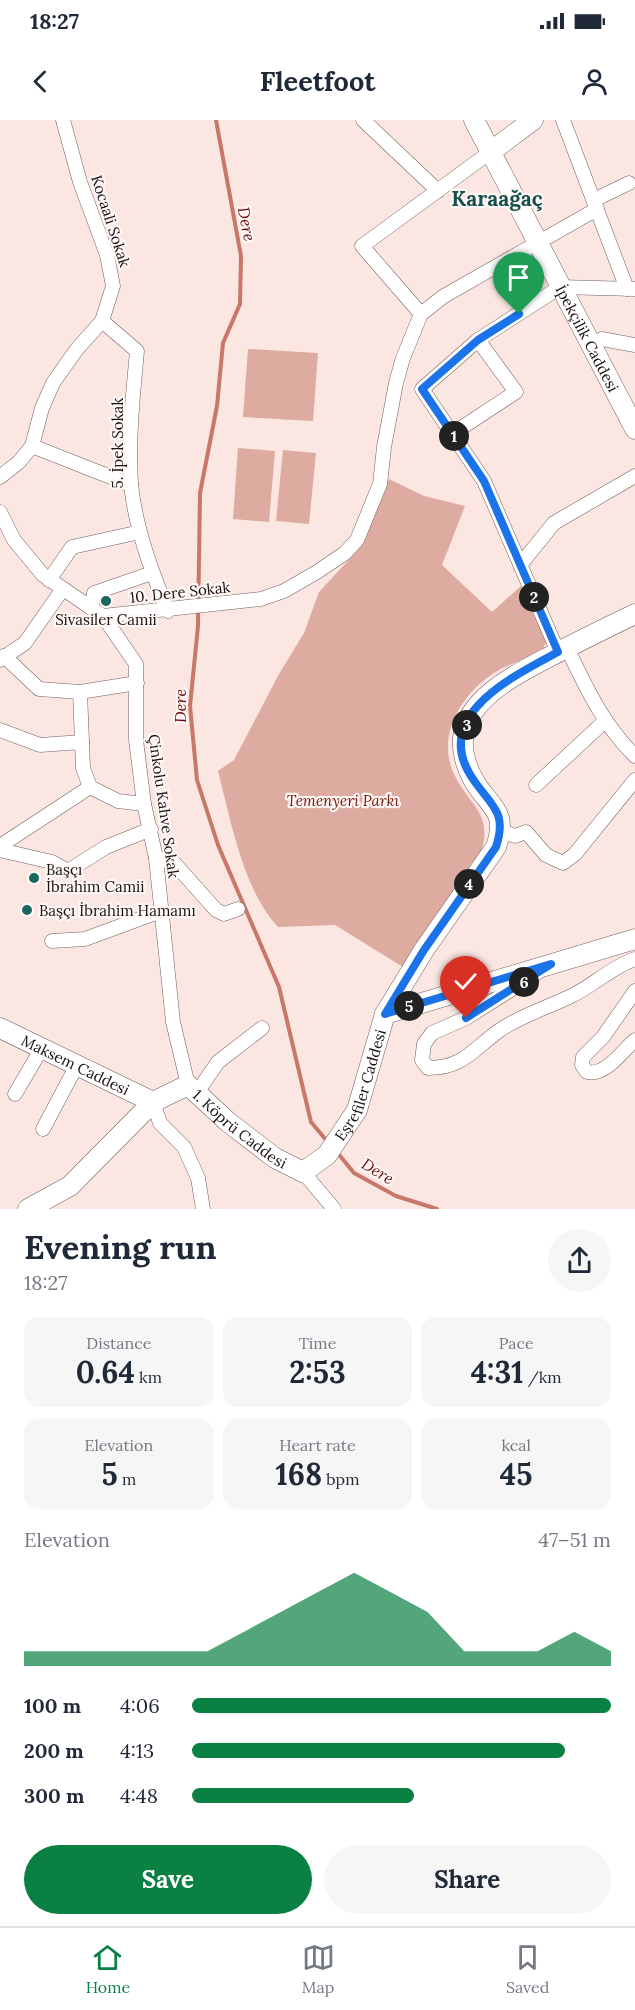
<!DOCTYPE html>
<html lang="en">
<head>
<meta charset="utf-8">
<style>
  :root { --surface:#fff; --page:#f6f6f7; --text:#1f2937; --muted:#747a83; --line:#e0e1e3; --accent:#0b8043 }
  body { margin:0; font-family:Lora,serif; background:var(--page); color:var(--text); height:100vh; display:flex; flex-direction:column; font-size:22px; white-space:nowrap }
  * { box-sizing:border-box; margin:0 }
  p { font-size:20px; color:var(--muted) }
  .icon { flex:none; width:33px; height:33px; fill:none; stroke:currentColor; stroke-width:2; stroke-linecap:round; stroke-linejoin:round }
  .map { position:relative; height:1089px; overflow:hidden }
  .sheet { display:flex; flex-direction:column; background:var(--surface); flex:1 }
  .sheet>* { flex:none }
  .pin { position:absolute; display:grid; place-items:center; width:51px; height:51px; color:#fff; margin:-62px -26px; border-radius:50% 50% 50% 0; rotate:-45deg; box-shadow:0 0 6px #0007 }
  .pin .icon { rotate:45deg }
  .km { position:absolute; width:30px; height:30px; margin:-15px; border-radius:50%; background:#222; color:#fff; font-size:16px; line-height:30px; text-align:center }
  .round { display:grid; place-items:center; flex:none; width:63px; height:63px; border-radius:32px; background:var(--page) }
  .overview { display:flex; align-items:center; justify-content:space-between; height:102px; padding:0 24px }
  h1 { font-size:33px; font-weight:700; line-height:45px }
  .metrics { display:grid; grid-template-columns:repeat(3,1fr); gap:9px; height:102px; padding:6px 24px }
  .metrics div { display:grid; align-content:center; border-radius:15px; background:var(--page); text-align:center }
  .metrics b { font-size:30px; font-weight:700 }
  .metrics small { font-size:16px; font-weight:400 }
  .metrics p { font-size:16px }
  .chart { height:168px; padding:12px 24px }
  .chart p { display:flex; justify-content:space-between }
  .chart svg { width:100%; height:108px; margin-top:6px; fill:var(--accent); opacity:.7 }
  .cta { display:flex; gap:12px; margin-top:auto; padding:12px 24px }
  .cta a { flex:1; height:69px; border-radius:36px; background:var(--accent); color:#fff; font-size:24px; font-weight:700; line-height:69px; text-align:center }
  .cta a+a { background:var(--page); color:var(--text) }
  ul { padding:0 24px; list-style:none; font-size:20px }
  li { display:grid; grid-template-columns:96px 72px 1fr; align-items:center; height:45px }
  li i { height:15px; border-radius:8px; background:var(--accent) }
  .status { display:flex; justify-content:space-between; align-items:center; height:42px; padding:0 30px; background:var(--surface); direction:ltr }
  .status svg { height:16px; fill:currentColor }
  header { display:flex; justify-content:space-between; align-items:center; height:78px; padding:0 24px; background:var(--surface); font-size:27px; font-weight:700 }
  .tabs { display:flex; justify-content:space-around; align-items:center; height:84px; border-top:2px solid var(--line); background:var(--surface); font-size:16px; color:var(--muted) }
  .tabs a { display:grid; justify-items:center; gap:3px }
  .tabs .current { color:var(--accent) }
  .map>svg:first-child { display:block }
  .green { fill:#deaba0 }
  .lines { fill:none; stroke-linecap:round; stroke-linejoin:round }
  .stream { stroke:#c77868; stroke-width:4 }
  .street-casing { stroke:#705f5c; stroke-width:15 }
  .secondary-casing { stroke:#705f5c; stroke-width:21 }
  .street { stroke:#fff; stroke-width:14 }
  .secondary { stroke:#fff; stroke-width:20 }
  .route-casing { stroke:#fff; stroke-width:12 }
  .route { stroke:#1a73e8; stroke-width:8 }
  .poi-dot { fill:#1a6660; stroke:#fff7f5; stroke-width:2 }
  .labels { text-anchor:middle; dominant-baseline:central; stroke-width:4.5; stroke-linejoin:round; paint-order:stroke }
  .street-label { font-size:15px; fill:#181110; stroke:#fff7f5 }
  .poi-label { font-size:15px; fill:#181110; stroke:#fff7f5; text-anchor:start }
  .park-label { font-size:15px; font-style:italic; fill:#741505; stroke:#fff7f5 }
  .water-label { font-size:16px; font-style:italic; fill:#6c0900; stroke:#fff7f5 }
  .district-label { font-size:21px; font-weight:bold; fill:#15514c; stroke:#fff7f5 }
</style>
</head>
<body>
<div class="status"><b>18:27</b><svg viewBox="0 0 49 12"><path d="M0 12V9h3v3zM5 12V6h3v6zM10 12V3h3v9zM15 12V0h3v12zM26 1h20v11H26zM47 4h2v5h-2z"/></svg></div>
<header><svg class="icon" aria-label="back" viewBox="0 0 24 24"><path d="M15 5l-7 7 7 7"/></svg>Fleetfoot<svg class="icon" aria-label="person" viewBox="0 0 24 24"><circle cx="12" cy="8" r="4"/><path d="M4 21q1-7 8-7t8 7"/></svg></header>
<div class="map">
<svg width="635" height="1089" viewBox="0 0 635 1089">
  <rect width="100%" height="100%" fill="#fbe6e2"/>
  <g class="green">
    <polygon points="248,229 318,233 313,301 243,297"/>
    <polygon points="238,328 275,331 269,402 233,399"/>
    <polygon points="283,330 316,333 309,404 276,401"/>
    <path d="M389,359L424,376L465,386L442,445L492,492L521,466L546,522L541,533C526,539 508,544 494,553C461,574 435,617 455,656C470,686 492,693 482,730L403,847L335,805L278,807C243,769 231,701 218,651L234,640L279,554L304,513L319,472L358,430Z"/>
  </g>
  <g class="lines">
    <g class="stream">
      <polyline points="216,0 241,136 240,184 223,223 217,286 200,373 198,506 190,586 197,660 218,725 279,867 311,1002 327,1021"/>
      <polyline points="336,1031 354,1053 396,1076 437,1089"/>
    </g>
    <g class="street-casing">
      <g id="street">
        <polyline points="363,0 438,71"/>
        <polyline points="563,0 627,169"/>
        <polyline points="594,80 629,63"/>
        <polyline points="421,194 362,126 489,33"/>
        <path d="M102,201L137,231C133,275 128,319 131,364C135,407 151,451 168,491"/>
        <polyline points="602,219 635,225"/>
        <polyline points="452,314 516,272 478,220"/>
        <polyline points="32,326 131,365"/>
        <polyline points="0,357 19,342 32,326 42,288 53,263 77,229 102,201 113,166 107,135 80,62 63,0"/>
        <polyline points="0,392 14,420 43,455 103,496 136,544 136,620 144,684 156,738 173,902 188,965"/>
        <polyline points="520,445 554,403 635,356"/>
        <polyline points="49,460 72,427 140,412"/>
        <polyline points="91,488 94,473 152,453"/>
        <polyline points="103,496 261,479 284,471 317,452 345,433 357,420 380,364 384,327 396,263 403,238 421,194 444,176 597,89"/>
        <path d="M567,528C586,567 603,605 635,636"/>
        <polyline points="558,532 484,361 422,269 478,220 560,167 635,169"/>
        <polyline points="4,536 39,569 80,572 137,563"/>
        <polyline points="0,540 25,523 62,470"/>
        <polyline points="80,572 82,622"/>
        <polyline points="0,610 40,625 82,622 83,648 90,667 118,681 144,684"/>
        <polyline points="536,665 605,601"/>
        <polyline points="501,711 515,716 526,712 546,735 563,743 575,734 635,660"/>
        <polyline points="0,726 90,667"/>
        <polyline points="0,730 52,742 68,751 106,727 151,709"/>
        <polyline points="156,738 174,743 216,790 224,794 238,789"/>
        <polyline points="52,821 85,819 161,791"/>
        <path d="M536,854L466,898L432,913L424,924L422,940L428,948C464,948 473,929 500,910C522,895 547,888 571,876C593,866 611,847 635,839"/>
        <path d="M635,871L603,917L583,937L582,945L587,952C606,956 621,932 635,920"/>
        <polyline points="198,971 218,942 262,908"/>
        <polyline points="15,974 42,928"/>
        <polyline points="153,982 160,1003 184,1027 198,1058 203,1089"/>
        <polyline points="43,1009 77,945"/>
        <polyline points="303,1052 334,1089"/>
      </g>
    </g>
    <g class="secondary-casing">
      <g id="secondary">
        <path id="s1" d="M474,0L635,309"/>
        <polyline points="489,33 533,0"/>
        <polyline points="385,894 635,819"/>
        <path id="s2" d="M0,908L153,982"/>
        <path id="s3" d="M28,1089L70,1066L153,982L188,965L228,1002L275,1038L303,1052L327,1035L357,990L385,894L424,830L496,727C509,689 488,687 473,659C438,594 501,562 549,537C577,522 606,508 635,494"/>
      </g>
    </g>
    <use href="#street" class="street"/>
    <use href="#secondary" class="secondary"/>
  </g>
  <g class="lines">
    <g class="route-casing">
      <path id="route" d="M466,898L551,844L385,894L424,830L496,727C507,693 493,687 475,662C427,597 512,557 558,532L484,361L422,269L478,220L519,194"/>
    </g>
    <use href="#route" class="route"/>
  </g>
  <g class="poi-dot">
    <circle cx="106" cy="481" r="6"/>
    <circle cx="34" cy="758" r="6"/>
    <circle cx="27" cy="790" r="6"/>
  </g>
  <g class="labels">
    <g class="street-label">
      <text transform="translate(111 101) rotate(72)">Kocaali Sokak</text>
      <text stroke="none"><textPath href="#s1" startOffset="246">İpekçilik Caddesi</textPath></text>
      <text transform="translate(117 323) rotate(-90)">5. İpek Sokak</text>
      <text transform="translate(180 472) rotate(-6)">10. Dere Sokak</text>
      <text transform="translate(164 686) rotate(82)">Çinkolu Kahve Sokak</text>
      <text stroke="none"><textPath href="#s2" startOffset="84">Maksem Caddesi</textPath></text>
      <text stroke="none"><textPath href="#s3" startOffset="458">Eşrefiler Caddesi</textPath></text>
      <text stroke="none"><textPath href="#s3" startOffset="273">1. Köprü Caddesi</textPath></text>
    </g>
    <g class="poi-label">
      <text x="106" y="499" text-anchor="middle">Sivasiler Camii</text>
      <text x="46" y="749">Başçı<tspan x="46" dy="17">İbrahim Camii</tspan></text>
      <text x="39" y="790">Başçı İbrahim Hamamı</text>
    </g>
    <g class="park-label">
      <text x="343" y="680">Temenyeri Parkı</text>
    </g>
    <g class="water-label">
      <text transform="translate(247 104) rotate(79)">Dere</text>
      <text transform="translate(180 586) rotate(-90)">Dere</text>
      <text transform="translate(378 1051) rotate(32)">Dere</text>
    </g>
    <g class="district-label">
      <text x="497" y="78">Karaağaç</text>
    </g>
  </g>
</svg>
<div class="pin" style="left:519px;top:194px;background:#1e9e55"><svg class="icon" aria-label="arrive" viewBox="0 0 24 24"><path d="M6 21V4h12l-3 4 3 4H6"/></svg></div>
<div class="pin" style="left:466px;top:898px;background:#d93025"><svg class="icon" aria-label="check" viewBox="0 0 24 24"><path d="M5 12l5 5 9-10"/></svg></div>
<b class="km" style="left:454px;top:316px">1</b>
<b class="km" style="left:534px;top:477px">2</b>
<b class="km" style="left:467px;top:605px">3</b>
<b class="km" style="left:469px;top:764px">4</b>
<b class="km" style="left:409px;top:886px">5</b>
<b class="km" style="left:524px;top:862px">6</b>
</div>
<section class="sheet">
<div class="overview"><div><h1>Evening run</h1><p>18:27</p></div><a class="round"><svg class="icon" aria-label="share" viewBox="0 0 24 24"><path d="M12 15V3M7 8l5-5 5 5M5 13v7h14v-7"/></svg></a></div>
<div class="metrics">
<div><p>Distance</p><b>0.64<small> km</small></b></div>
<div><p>Time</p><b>2:53</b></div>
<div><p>Pace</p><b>4:31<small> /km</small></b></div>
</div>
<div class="metrics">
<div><p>Elevation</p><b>5<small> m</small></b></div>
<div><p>Heart rate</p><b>168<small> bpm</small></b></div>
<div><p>kcal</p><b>45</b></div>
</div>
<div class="chart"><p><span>Elevation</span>47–51 m</p>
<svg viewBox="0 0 160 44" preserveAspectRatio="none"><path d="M0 44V38L10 38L20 38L30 38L40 38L50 38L60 30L70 22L80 14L90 6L100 14L110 22L120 38L130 38L140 38L150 30L160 38V44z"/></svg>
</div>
<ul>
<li><b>100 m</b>4:06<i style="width:100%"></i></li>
<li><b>200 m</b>4:13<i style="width:89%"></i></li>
<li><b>300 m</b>4:48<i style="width:53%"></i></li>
</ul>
<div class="cta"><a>Save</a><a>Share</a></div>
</section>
<nav class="tabs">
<a class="current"><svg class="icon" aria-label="home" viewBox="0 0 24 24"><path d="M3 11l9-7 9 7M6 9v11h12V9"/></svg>Home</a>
<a><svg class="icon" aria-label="map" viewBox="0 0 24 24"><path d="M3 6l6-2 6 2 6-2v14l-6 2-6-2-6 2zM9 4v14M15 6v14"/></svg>Map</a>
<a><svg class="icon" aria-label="saved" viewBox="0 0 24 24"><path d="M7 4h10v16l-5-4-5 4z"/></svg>Saved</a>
</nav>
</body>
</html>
